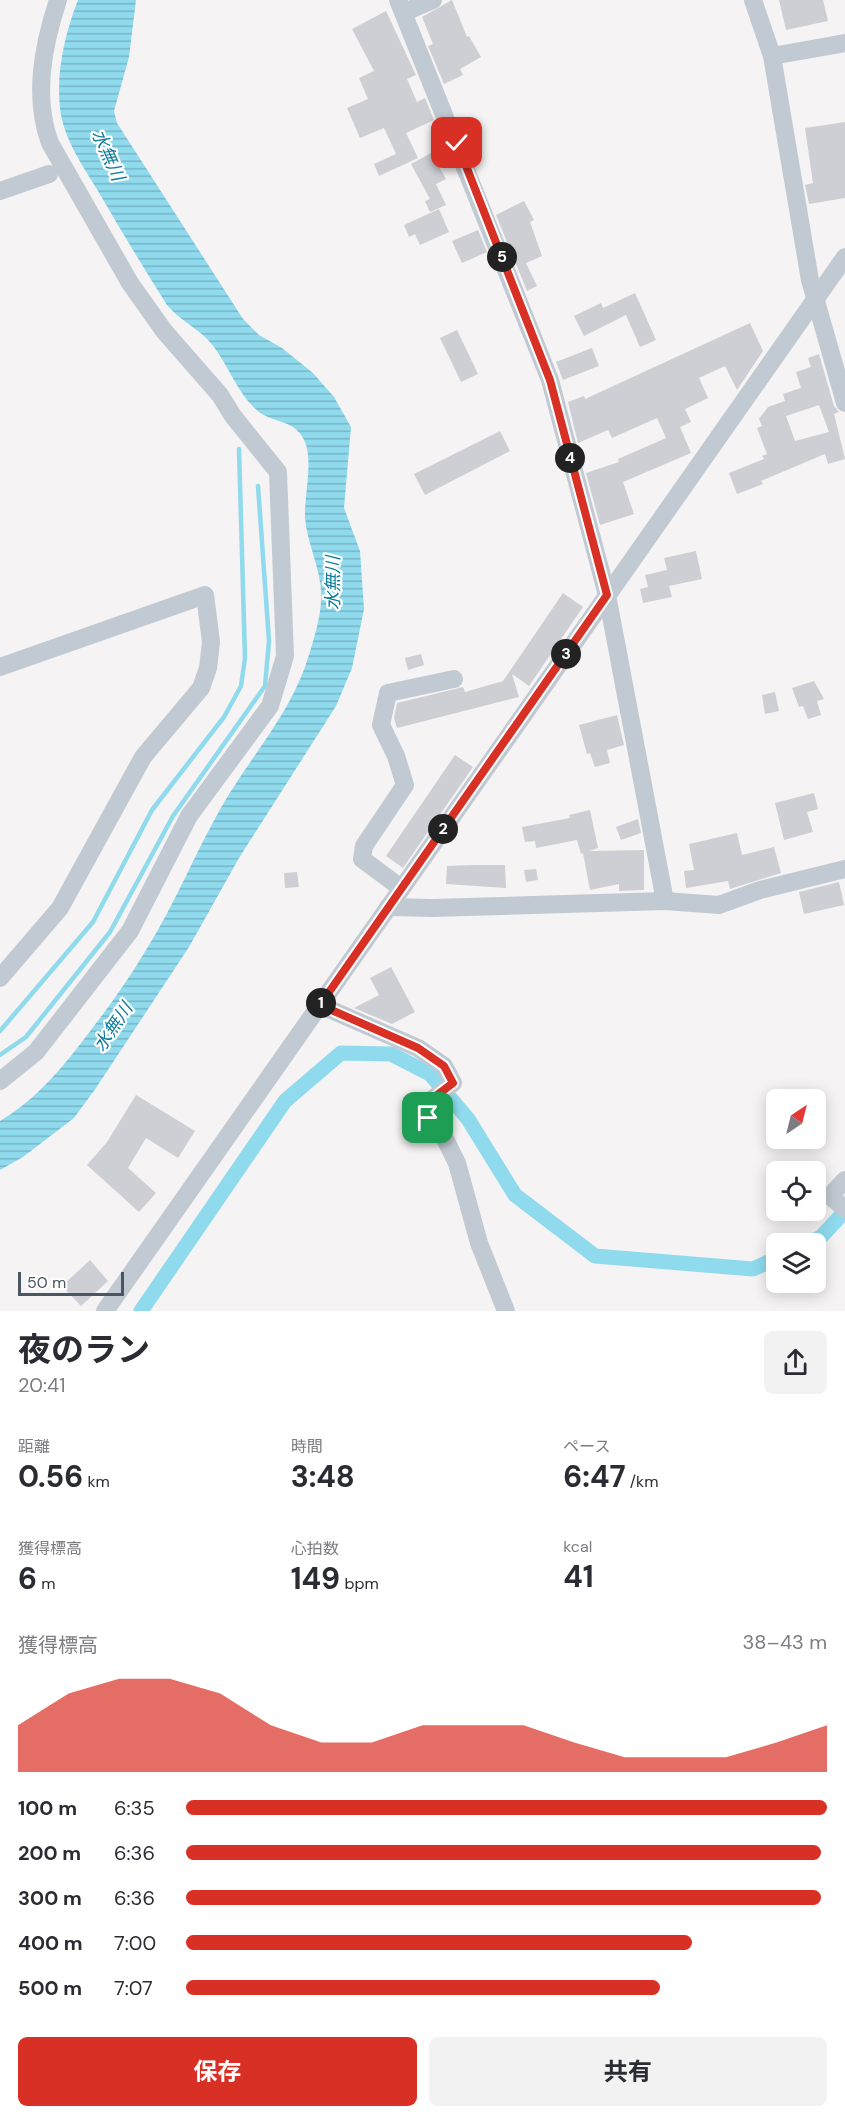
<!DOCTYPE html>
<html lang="ja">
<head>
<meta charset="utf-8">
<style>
  :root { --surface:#fff; --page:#f2f2f3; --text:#2b2b33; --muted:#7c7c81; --accent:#d93025 }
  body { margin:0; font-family:"DM Sans","Noto Sans JP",sans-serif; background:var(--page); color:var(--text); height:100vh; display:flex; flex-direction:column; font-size:22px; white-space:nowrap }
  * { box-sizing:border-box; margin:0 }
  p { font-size:20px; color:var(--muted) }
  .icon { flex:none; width:33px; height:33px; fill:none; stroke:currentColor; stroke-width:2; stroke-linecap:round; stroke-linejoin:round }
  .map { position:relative; height:1311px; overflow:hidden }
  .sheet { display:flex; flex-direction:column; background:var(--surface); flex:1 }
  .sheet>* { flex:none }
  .needle { width:39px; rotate:35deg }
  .buttons { position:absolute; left:766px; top:1089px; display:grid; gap:12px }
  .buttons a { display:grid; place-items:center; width:60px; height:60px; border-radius:9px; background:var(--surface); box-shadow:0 3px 15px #0003; font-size:30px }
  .scale { position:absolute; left:18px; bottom:15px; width:106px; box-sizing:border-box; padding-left:6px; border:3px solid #4a5661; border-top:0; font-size:16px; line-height:21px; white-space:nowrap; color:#4a5661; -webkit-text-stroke:4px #fff; paint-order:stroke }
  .pin { position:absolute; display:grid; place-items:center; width:51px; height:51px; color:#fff; margin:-26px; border-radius:12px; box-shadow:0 3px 9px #0006 }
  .km { position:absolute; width:30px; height:30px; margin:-15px; border-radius:50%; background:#222; color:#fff; font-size:16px; line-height:30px; text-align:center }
  .round { display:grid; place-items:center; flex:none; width:63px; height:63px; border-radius:9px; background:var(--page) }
  .headline { display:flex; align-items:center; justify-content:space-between; height:102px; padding:0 18px }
  h1 { font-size:33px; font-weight:700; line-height:45px }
  .metrics { display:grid; grid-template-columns:repeat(3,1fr); gap:9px; height:102px; padding:6px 18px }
  .metrics div { display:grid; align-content:center }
  .metrics b { font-size:30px; font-weight:700 }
  .metrics small { font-size:16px; font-weight:400 }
  .metrics p { font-size:16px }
  .chart { height:168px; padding:12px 18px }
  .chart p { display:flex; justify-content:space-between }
  .chart svg { width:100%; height:108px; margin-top:6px; fill:var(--accent); opacity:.7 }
  .cta { display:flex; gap:12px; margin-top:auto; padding:12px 18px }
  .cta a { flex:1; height:69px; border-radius:9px; background:var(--accent); color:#fff; font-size:24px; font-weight:700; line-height:69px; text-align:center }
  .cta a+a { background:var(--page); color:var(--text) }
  ul { padding:0 18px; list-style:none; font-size:20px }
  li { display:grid; grid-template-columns:96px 72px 1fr; align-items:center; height:45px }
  li i { height:15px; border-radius:8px; background:var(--accent) }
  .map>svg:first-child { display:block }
  .water { fill:url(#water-rules) }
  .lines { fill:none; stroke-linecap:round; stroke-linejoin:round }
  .stream { stroke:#90daee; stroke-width:4.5 }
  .canal { stroke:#90daee; stroke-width:15 }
  .building { fill:#cdcfd5; fill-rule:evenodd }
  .minor { stroke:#c1cad2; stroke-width:18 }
  .route-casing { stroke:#fff; stroke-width:12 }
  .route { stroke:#d93025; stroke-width:8 }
  .labels { text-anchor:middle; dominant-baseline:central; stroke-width:4.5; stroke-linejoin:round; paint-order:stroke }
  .water-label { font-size:18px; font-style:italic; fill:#0c7c9b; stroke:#fff }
</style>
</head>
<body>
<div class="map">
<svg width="845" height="1311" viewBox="0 0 845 1311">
  <defs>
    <pattern id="water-rules" width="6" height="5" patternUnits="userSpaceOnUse" patternTransform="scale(1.5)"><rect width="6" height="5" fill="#90daee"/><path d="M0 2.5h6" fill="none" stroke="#78b4c4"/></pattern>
  </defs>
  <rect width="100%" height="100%" fill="#f5f3f3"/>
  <path class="water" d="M78,0H136L129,57L114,111L117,123L243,319L259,335L282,348L313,373L334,397L351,427L344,508L360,551L364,609L352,668L336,706L239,858L189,947L96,1088L74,1118L23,1157L0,1170V1121C32,1102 55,1076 78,1047C102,1016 126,984 146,950C175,904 195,853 222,806C249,759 286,719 305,667C311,650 321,617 321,600C323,572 307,545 305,518C304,495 314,459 304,440C295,420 274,423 259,412C239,396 229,367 214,347C201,329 181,322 167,305C143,267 120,229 98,191C83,166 63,138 60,108C56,72 65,33 78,0Z"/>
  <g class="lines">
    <g class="stream">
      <polyline points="0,1031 93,922 152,810 224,717 241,686 245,658 239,449"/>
      <polyline points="0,1055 26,1037 110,932 173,816 265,686 269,641 258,486"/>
    </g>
    <g class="canal">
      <polyline points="806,1244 821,1237 845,1211"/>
      <polyline points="141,1311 285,1101 341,1053 391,1054 430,1074 468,1119 515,1195 595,1256 753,1269 777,1258"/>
    </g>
  </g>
  <g class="building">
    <polygon points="452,0 467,37 469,36 481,57 460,69 463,75 444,84 428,46 433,44 422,17"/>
    <polygon points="779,0 823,0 828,21 786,30"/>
    <polygon points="386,11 416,75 407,79 417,102 425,98 434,120 406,133 418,158 379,176 374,164 396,154 384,128 360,138 347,108 368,99 359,78 374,71 352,29"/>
    <polygon points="845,122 845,198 809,204 805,185 813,183 805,128"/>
    <polygon points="431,153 446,179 436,184 446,205 430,212 425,201 430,199 411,164"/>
    <polygon points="524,201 534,220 530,222 542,256 526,263 537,286 527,291 496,215"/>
    <polygon points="439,209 449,232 420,245 415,234 409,237 404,225"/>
    <polygon points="478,230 487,252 462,263 452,241"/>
    <polygon points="635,293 656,340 640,347 626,315 584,336 574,316 601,303 603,308"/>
    <polygon points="750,323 763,351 737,390 725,366 699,378 708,398 685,409 691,422 680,427 691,453 623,482 634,514 600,525 586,473 619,462 618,459 666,438 657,418 612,438 608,430 578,443 568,402 584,396 585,399"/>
    <polygon points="457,330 478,374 461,382 440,338"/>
    <polygon points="592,348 599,366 563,380 556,362"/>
    <path d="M819,354L834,406L839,412L834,414L845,459L828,464L825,454L761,481L763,484L737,494L729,473L764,459L762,456L767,454L757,428L762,426L759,419L768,407L785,401L783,394L801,388L796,372L811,367L808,358ZM819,405L829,432L795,441L786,416Z"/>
    <polygon points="500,431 510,451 425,495 414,474"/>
    <polygon points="696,551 702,579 669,586 672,597 643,603 640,589 648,587 645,575 667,570 664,558"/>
    <polygon points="563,593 583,607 529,686 512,674 519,697 397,728 394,718 397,703 463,687 465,692 503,681"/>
    <polygon points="421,654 424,665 408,670 405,658"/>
    <polygon points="814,681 824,699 817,701 821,715 808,719 803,706 799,707 792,688"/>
    <polygon points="775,692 779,711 765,714 762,695"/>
    <polygon points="617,715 624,745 607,750 610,763 595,767 590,753 587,754 579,725"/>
    <polygon points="455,755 473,767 403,868 386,856"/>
    <polygon points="814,793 818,809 807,812 813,832 784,840 775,803"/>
    <polygon points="590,810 598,848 589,851 644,850 644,890 619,891 619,884 590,890 583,853 581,854 577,840 536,848 535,841 525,842 522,827 570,818 569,815"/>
    <polygon points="638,819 641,833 621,840 616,827"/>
    <polygon points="737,833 742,855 774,847 781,873 730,889 728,881 686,888 684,871 694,870 689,844"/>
    <polygon points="472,865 505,865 506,888 446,884 447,866"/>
    <polygon points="536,869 538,880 526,882 524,870"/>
    <polygon points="297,872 299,887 285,888 284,873"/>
    <polygon points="839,882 844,905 804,914 799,892"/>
    <polygon points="391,967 415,1012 392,1024 354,1008 379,995 370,978"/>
    <polygon points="136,1095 195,1131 178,1158 146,1138 128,1168 156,1193 139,1212 87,1165 107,1142"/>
    <polygon points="90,1260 108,1281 81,1306 62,1286"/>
  </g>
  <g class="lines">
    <g class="minor">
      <polyline points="398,0 550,380 607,595 665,901"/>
      <polyline points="753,0 772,56 810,280 845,403"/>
      <polyline points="405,12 433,0"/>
      <polyline points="772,56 845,43"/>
      <polyline points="0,191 49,174"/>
      <polyline points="0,667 205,595 211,642 208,668 201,688 143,757 60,908 0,978"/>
      <polyline points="401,888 362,859 364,846 405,785 396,756 381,725 388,693 454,679"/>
      <polyline points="388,907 432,908 665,901 719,905 760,890 845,869"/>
      <polyline points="320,1005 418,1048 444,1066 453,1083 420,1109 445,1139 457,1163 479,1243 506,1311"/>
      <path d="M0,1081L36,1052L130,931L189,816L270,706L285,656L278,472L233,416L220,395L164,331L130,283L50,143C33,97 43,46 58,0"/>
      <polyline points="845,1180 830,1196 845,1209"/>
      <polyline points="105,1311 845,257"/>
    </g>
  </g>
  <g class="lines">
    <g class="route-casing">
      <polyline id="route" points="428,1118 420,1108 453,1083 444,1066 418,1048 320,1005 607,595 550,380 457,143"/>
    </g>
    <use href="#route" class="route"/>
  </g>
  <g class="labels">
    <g class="water-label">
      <text transform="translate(108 155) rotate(66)">水無川</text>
      <text transform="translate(333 583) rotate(-90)">水無川</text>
      <text transform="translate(113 1027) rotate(-56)">水無川</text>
    </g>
  </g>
</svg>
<div class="buttons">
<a><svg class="needle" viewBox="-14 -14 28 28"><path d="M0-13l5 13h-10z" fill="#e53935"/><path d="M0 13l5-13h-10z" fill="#7c7c81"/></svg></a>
<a><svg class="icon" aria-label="locate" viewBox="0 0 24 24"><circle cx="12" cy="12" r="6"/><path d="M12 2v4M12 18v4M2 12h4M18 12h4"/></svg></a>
<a><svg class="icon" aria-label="layers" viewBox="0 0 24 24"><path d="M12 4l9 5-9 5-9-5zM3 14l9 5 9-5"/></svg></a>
</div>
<div class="scale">50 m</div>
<div class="pin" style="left:428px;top:1118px;background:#1e9e55"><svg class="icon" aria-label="arrive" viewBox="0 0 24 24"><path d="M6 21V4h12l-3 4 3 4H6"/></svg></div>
<div class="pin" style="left:457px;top:143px;background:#d93025"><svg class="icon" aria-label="check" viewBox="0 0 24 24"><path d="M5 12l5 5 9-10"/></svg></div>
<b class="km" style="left:321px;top:1003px">1</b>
<b class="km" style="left:443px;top:829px">2</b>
<b class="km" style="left:566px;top:654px">3</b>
<b class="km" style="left:570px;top:458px">4</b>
<b class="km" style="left:502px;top:257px">5</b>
</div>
<section class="sheet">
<div class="headline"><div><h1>夜のラン</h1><p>20:41</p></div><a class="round"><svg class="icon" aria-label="share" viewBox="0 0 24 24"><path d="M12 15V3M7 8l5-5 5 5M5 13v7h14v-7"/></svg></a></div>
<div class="metrics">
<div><p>距離</p><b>0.56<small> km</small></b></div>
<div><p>時間</p><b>3:48</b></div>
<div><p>ペース</p><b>6:47<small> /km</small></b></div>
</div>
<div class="metrics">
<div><p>獲得標高</p><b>6<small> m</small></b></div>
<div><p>心拍数</p><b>149<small> bpm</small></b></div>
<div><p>kcal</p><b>41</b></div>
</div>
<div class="chart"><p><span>獲得標高</span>38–43 m</p>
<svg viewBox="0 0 160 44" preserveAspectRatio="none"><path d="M0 44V25L10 12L20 6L30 6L40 12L50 25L60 32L70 32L80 25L90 25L100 25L110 32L120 38L130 38L140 38L150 32L160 25V44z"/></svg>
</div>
<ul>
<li><b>100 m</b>6:35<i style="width:100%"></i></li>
<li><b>200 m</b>6:36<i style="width:99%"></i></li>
<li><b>300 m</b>6:36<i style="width:99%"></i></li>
<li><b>400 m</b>7:00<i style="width:79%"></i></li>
<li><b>500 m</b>7:07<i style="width:74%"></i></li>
</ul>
<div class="cta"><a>保存</a><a>共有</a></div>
</section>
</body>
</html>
